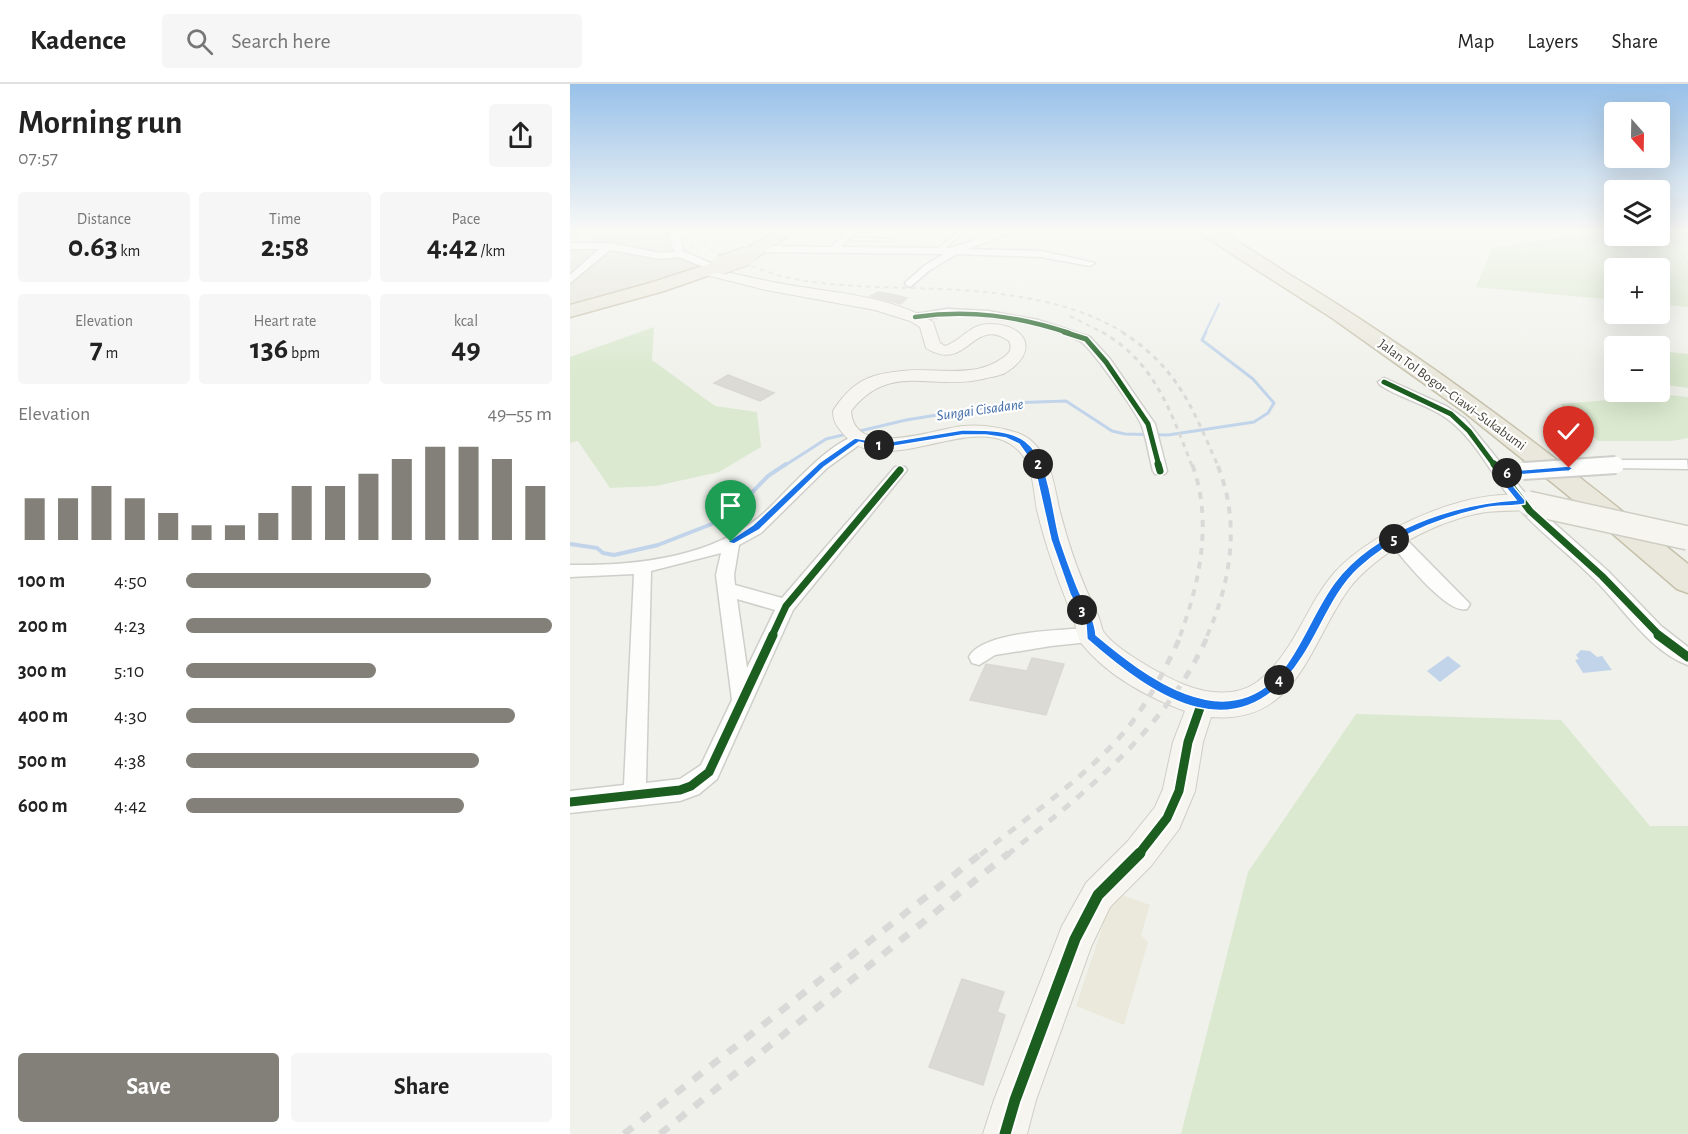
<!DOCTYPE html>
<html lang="en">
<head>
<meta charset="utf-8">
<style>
  :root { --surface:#fff; --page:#f6f6f6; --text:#222; --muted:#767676; --line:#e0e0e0; --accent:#828078 }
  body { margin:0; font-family:"Alegreya Sans",sans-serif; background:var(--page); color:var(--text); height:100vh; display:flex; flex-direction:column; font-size:22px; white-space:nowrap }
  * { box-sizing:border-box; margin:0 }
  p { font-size:20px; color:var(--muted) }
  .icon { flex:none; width:33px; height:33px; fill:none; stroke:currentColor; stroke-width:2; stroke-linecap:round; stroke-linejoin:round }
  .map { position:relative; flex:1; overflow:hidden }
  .side { display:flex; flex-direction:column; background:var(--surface); width:570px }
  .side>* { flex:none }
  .needle { width:39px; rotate:160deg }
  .buttons { position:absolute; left:1034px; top:18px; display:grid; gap:12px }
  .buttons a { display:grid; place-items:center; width:66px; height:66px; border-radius:6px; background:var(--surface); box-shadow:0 6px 24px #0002; font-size:30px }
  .pin { position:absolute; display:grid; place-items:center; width:51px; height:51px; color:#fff; margin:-62px -26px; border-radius:50% 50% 50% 0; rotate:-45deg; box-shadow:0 0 6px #0007 }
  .pin .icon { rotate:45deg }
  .km { position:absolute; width:30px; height:30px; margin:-15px; border-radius:50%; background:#222; color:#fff; font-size:16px; line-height:30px; text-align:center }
  .round { display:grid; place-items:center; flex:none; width:63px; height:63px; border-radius:6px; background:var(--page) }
  .head { display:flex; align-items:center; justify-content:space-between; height:102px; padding:0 18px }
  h1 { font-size:33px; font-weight:700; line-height:45px }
  .metrics { display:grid; grid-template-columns:repeat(3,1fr); gap:9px; height:102px; padding:6px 18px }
  .metrics div { display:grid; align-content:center; border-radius:6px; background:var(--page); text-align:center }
  .metrics b { font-size:30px; font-weight:700 }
  .metrics small { font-size:16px; font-weight:400 }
  .metrics p { font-size:16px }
  .chart { height:168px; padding:12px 18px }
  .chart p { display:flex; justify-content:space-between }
  .chart svg { width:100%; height:108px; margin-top:6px; stroke:var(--accent); stroke-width:6 }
  .button { display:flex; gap:12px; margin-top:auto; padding:12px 18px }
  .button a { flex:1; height:69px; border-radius:6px; background:var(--accent); color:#fff; font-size:24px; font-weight:700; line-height:69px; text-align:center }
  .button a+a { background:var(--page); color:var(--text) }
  ul { padding:0 18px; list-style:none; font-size:20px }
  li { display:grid; grid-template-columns:96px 72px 1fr; align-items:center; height:45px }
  li i { height:15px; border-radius:8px; background:var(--accent) }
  header { display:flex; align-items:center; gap:36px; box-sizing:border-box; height:84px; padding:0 30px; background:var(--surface); border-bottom:2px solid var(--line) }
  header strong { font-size:28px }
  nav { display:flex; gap:33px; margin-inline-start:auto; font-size:21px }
  .search { width:420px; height:54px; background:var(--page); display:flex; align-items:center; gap:15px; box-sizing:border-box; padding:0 21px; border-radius:6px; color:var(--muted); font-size:22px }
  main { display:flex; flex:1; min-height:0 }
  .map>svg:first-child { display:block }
  .residential { fill:#e4e3da }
  .education { fill:#ebe9dc }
  .green { fill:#dae9cf }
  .water { fill:#c1d4ea }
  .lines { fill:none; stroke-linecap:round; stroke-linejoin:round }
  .stream-far2 { stroke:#c1d4ea; stroke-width:2 }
  .stream-far1 { stroke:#c1d4ea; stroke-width:3 }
  .stream { stroke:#c1d4ea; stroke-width:4 }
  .building { fill:#dbdad4; stroke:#d9d8d2; stroke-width:1.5 }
  .lane-casing { stroke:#cfceca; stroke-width:3 }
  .street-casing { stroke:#cfceca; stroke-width:3 }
  .secondary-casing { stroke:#cfcec4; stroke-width:2 }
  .highway-casing { stroke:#c6c1ab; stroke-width:3 }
  .lane { fill:#fdfdfc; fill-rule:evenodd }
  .street { fill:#fdfdfc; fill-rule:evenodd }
  .secondary { fill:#f6f5f0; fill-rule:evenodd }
  .highway { fill:#eae8dc; fill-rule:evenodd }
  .rail-far4 { stroke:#d9d9d8; stroke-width:2; stroke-dasharray:4.5 4.5; stroke-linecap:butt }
  .rail-far3 { stroke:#d9d9d8; stroke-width:3; stroke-dasharray:5 5; stroke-linecap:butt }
  .rail-far2 { stroke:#d9d9d8; stroke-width:4; stroke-dasharray:7 7; stroke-linecap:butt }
  .rail-far1 { stroke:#d9d9d8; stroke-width:5; stroke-dasharray:9 9; stroke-linecap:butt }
  .rail { stroke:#d9d9d8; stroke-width:7; stroke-dasharray:11 11; stroke-linecap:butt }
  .street-bridge-far1-casing { stroke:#cfceca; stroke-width:15; stroke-linecap:butt }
  .street-bridge-casing { stroke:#cfceca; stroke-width:20; stroke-linecap:butt }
  .secondary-bridge-casing { stroke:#cfcec4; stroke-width:26; stroke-linecap:butt }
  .highway-bridge-casing { stroke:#c6c1ab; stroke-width:20; stroke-linecap:butt }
  .street-bridge-far1 { stroke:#fdfdfc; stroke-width:13 }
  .street-bridge { stroke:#fdfdfc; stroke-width:16 }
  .secondary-bridge { stroke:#f6f5f0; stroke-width:23 }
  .highway-bridge { stroke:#eae8dc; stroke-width:18 }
  .cycleway-far4-casing { stroke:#fff; stroke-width:7 }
  .cycleway-far3-casing { stroke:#fff; stroke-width:8 }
  .cycleway-far2-casing { stroke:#fff; stroke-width:10 }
  .cycleway-far1-casing { stroke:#fff; stroke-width:13 }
  .cycleway-casing { stroke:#fff; stroke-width:15 }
  .cycleway-far4 { stroke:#1b5e20; stroke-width:4.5 }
  .cycleway-far3 { stroke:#1b5e20; stroke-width:5 }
  .cycleway-far2 { stroke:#1b5e20; stroke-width:7 }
  .cycleway-far1 { stroke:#1b5e20; stroke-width:9 }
  .cycleway { stroke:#1b5e20; stroke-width:11 }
  .route { fill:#1a73e8; stroke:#fff; stroke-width:1.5 }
  .labels { text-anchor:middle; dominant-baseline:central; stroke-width:4.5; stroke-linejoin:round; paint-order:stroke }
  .far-street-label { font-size:14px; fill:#464339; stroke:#fff }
  .far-water-label { font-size:15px; font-style:italic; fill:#3d6aa7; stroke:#fff }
</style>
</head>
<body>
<header>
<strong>Kadence</strong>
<div class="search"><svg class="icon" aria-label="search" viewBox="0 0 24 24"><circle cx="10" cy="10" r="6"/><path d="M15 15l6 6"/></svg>Search here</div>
<nav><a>Map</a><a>Layers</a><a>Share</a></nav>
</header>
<main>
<section class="side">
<div class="head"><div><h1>Morning run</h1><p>07:57</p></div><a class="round"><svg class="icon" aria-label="share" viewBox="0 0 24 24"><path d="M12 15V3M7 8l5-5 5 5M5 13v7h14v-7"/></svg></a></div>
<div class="metrics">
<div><p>Distance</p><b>0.63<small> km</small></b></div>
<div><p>Time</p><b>2:58</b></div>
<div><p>Pace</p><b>4:42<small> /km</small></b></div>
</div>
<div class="metrics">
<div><p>Elevation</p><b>7<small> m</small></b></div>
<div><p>Heart rate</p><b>136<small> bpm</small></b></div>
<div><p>kcal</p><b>49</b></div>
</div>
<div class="chart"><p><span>Elevation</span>49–55 m</p>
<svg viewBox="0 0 160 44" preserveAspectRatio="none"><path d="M5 44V27M15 44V27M25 44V22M35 44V27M45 44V33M55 44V38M65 44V38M75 44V33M85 44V22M95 44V22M105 44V17M115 44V11M125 44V6M135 44V6M145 44V11M155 44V22"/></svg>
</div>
<ul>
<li><b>100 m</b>4:50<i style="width:67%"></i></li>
<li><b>200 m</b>4:23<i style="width:100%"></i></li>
<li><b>300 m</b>5:10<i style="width:52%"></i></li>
<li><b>400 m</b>4:30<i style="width:90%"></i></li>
<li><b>500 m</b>4:38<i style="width:80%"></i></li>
<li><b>600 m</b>4:42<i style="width:76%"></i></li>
</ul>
<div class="button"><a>Save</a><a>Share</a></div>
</section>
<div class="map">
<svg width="1118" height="1050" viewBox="0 0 1118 1050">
  <rect width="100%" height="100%" fill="#f1f1ec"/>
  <polygon class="residential" points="0,145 9,145 9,157 20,158 26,145 102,145 97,157 135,183 117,191 0,221 0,176 6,171 0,171"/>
  <polygon class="education" points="544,808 580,821 571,851 578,858 554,941 506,922"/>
  <g class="green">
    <polygon points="1044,146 1044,152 1089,152 1089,147 1118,148 1118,223 1089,220 1089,184 1044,184 1044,216 906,203 922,164"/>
    <polygon points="84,243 82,276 145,322 187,328 191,363 149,388 86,402 40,404 8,357 0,359 0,273"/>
    <polygon points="1089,267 1118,270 1118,304 1089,300"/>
    <polygon points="1099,311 1118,313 1118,354 1102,357 1028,357 990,320"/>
    <polygon points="786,630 991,636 1080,742 1118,742 1118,1050 611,1050 678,788"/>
  </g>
  <g class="water">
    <polygon points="1011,566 1020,567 1027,573 1032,572 1042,586 1013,589 1005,576 1009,575 1006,571"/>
    <polygon points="878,572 891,582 870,598 857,587"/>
  </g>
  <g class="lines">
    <polyline class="stream-far2" points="635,249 649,220"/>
    <polyline class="stream-far1" points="214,382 256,355 336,336 441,319 496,317 542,347 555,350 598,351 684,338 698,329 704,319 683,295 632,256 636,248"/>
    <polyline class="stream" points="0,460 27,464 33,469 44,471 88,461 157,434 198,392 216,380"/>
  </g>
  <g class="building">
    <polygon points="308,208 325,211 337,214 331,220 301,212"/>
    <polygon points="158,291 204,309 190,317 144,299"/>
    <polygon points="462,574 494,580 476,631 400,616 416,580 457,587"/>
    <polygon points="392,895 434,908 427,928 435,931 413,1001 359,983"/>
  </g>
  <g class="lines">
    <g class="lane-casing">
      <g id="lane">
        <polygon points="392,145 397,145 369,169 365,169 365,167"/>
        <polygon points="283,154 322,155 324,156 322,157 281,156"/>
      </g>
    </g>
    <g class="street-casing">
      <g id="street">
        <polygon points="100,145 108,145 113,167 147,182 147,186 141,186 109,173 90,175 40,166 0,199 0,191 29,165 0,165 0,159 39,159 90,169 105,168 100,156"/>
        <polygon points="279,145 288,145 271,163 381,164 438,145 450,145 398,165 471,167 525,179 520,182 471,173 387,170 360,186 340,203 335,200 336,198 354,182 374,170 191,168 186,165 191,162 261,163"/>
        <path d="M377,225L418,227L468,236L520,253L540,275L585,340L597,387L595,390H585L583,387C579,372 577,357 572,342C567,329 521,263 510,257C474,239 419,231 379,231C368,231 349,240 340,233L345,230Z"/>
        <path d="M814,294L876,322L895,335L966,423L1038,487L1091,542L1118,563V581C1079,567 1053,523 1024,495C998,469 968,447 944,419C924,394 910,364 886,342C864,321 834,317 810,301L808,298Z"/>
        <path d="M288,351L293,352L295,355L293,358L257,384L191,449L169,461L164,491L165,501L212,514L325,383H335L337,386L223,526L147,695L129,710L110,717L0,729V707L54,701L64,490L0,493V481C64,482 143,474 193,430C217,408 257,359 288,351ZM151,469L146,491L162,616L131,681L110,695L76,699L81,487ZM167,515L205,526L177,584Z"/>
        <polygon points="1046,376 1117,376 1118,385 1041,384 1039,381 1041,378"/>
        <path d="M825,448L831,450L900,520L897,525C877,531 833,474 819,458L817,454L819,450Z"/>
        <path d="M521,544L528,547L530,552L528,557L481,562L425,571L409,581L402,579L399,573C412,547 493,546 521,544Z"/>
      </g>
    </g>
    <g class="secondary-casing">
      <path id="secondary" d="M137,183C164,190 191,196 219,201C266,209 321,212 363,238L370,259L375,262C391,257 400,240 419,240C456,240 471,267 435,289C429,292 420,293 413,295C362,307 320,277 281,327C284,376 365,345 392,342C411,340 430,343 448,349C462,354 470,365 477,378C484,394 486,411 490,428C499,463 511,497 527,529C530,535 531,542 533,547C544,565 595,593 615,601C637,610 667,613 687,598C725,569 735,522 765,488C804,445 908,398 966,414L969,419L966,424C950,428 932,426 916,428C879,434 841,452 811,474C798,484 785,495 776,509C738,564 726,640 641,633L633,658L625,707L609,745L581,782L540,823L521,863L466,1016L457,1050H413L424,1016L492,842L516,799L557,758L585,723L593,705L603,658L615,627C577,613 537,591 512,560C506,553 507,542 503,534C489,498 476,464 467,426C463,406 464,381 448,366C404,323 311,402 271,347C266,341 263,336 263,327C273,311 285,298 304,292C313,289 323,288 332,287C364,283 403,295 431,275C439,270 443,266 439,257C402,231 398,290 356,264L350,243L340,237L305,226L196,206L132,190L130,187L132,184Z"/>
    </g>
    <g class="highway-casing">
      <g id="highway">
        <polygon points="209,145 228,145 183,176 171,176 168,172 171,168"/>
        <path d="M623,145C628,145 636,144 641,145C655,147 704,181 720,191C861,276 990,376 1118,480V509L1107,505L995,409L894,328L762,234Z"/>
        <polygon points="151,176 157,177 160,181 157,185 94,207 0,233 0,221 80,199"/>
      </g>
    </g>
    <use href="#lane" class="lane"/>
    <use href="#street" class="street"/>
    <use href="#secondary" class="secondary"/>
    <use href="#highway" class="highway"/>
    <g class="rail-far4">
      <polyline points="112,145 116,155 128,167"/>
      <path d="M122,145C133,166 152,171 173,179C190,185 207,192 225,195C295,208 368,200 438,211C479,217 519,227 554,249"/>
      <polyline points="500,232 534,249"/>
    </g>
    <g class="rail-far3">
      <path d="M532,248C585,278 601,328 622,382"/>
      <path d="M552,248C608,284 622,323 648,382"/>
    </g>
    <g class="rail-far2">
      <path d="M610,552C630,498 643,436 622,380"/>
      <path d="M637,552C661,498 671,437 647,380"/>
    </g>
    <g class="rail-far1">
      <path d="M410,771C459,732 515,694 556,646C579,617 596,584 611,551"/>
      <path d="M437,771C515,709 597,644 638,551"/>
    </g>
    <g class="rail">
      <polyline points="54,1050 412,769"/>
      <polyline points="90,1050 439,769"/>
    </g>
    <g class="street-bridge-far1-casing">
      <polyline id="street-bridge-far1" points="1031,382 1046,381"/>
    </g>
    <g class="street-bridge-casing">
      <polyline id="street-bridge" points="953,387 1046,381"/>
    </g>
    <g class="secondary-bridge-casing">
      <polyline id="secondary-bridge" points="958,419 1118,454"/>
    </g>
    <g class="highway-bridge-casing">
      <polyline id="highway-bridge" points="151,181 177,172"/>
    </g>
    <use href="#street-bridge-far1" class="street-bridge-far1"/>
    <use href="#street-bridge" class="street-bridge"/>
    <use href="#secondary-bridge" class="secondary-bridge"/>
    <use href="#highway-bridge" class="highway-bridge"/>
    <g class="cycleway-far4-casing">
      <path id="cycleway-far4" d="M345,233C399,225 447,232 499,249"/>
    </g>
    <g class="cycleway-far3-casing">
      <g id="cycleway-far3">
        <polyline points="494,248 516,255 536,278 578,340 589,382"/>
        <polyline points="814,298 881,330 899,347 925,382"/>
      </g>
    </g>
    <g class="cycleway-far2-casing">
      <g id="cycleway-far2">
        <polyline points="588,380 590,387"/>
        <polyline points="924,380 960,427 1032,492 1090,552"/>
        <polyline points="202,552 216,522 330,386"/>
      </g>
    </g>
    <g class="cycleway-far1-casing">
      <g id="cycleway-far1">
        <polyline points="1088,551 1118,573"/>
        <polyline points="0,718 110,706 121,702 139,688 203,551"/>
        <polyline points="568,771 597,734 609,707 618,658 631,621"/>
      </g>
    </g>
    <g class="cycleway-casing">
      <polyline id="cycleway" points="435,1050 445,1016 505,855 528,811 570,769"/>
    </g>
    <use href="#cycleway-far4" class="cycleway-far4"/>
    <use href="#cycleway-far3" class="cycleway-far3"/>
    <use href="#cycleway-far2" class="cycleway-far2"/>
    <use href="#cycleway-far1" class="cycleway-far1"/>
    <use href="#cycleway" class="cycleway"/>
  </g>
  <linearGradient id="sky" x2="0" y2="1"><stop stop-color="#98c1e9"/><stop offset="0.5" stop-color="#f9f9f6"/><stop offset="1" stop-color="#f9f9f6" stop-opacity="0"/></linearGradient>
  <rect width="1118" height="292" fill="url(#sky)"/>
  <path class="route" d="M392,346C412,346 439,345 455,357C480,375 482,428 490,456C495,471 500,485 506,500C512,517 525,533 526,551C575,592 655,654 711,588C733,561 744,526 765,498C804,446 884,420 946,416L926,391V388L999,382L1003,384L999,387L935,392L955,416V420C942,423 928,421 915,424C869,434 823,453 789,484C763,508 752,543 733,572C670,672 585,615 517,555L516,541L500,510L481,456L464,381L449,360L436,354L416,351H392L313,364L289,358L254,383L189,446L164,460L157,458L183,441L249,379L285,354L313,359Z"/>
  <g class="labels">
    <g class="far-street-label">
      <text transform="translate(882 311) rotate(36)">Jalan Tol Bogor–Ciawi–Sukabumi</text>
    </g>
    <g class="far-water-label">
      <text transform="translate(410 326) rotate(-8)">Sungai Cisadane</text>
    </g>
  </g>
</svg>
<div class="buttons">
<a><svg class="needle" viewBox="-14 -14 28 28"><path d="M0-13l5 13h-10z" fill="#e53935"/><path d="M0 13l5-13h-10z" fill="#767676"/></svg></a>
<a><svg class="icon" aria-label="layers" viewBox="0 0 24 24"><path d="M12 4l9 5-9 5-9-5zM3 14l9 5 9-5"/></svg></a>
<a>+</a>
<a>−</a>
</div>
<div class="pin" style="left:161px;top:458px;background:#1e9e55"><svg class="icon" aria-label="arrive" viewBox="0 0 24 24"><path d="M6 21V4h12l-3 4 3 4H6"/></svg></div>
<div class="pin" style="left:999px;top:384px;background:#d93025"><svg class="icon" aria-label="check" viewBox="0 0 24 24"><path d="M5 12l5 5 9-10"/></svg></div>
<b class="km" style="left:309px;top:361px">1</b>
<b class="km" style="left:468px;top:380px">2</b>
<b class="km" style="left:512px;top:526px">3</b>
<b class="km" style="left:709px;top:596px">4</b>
<b class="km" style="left:824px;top:455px">5</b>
<b class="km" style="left:937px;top:389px">6</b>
</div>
</main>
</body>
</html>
